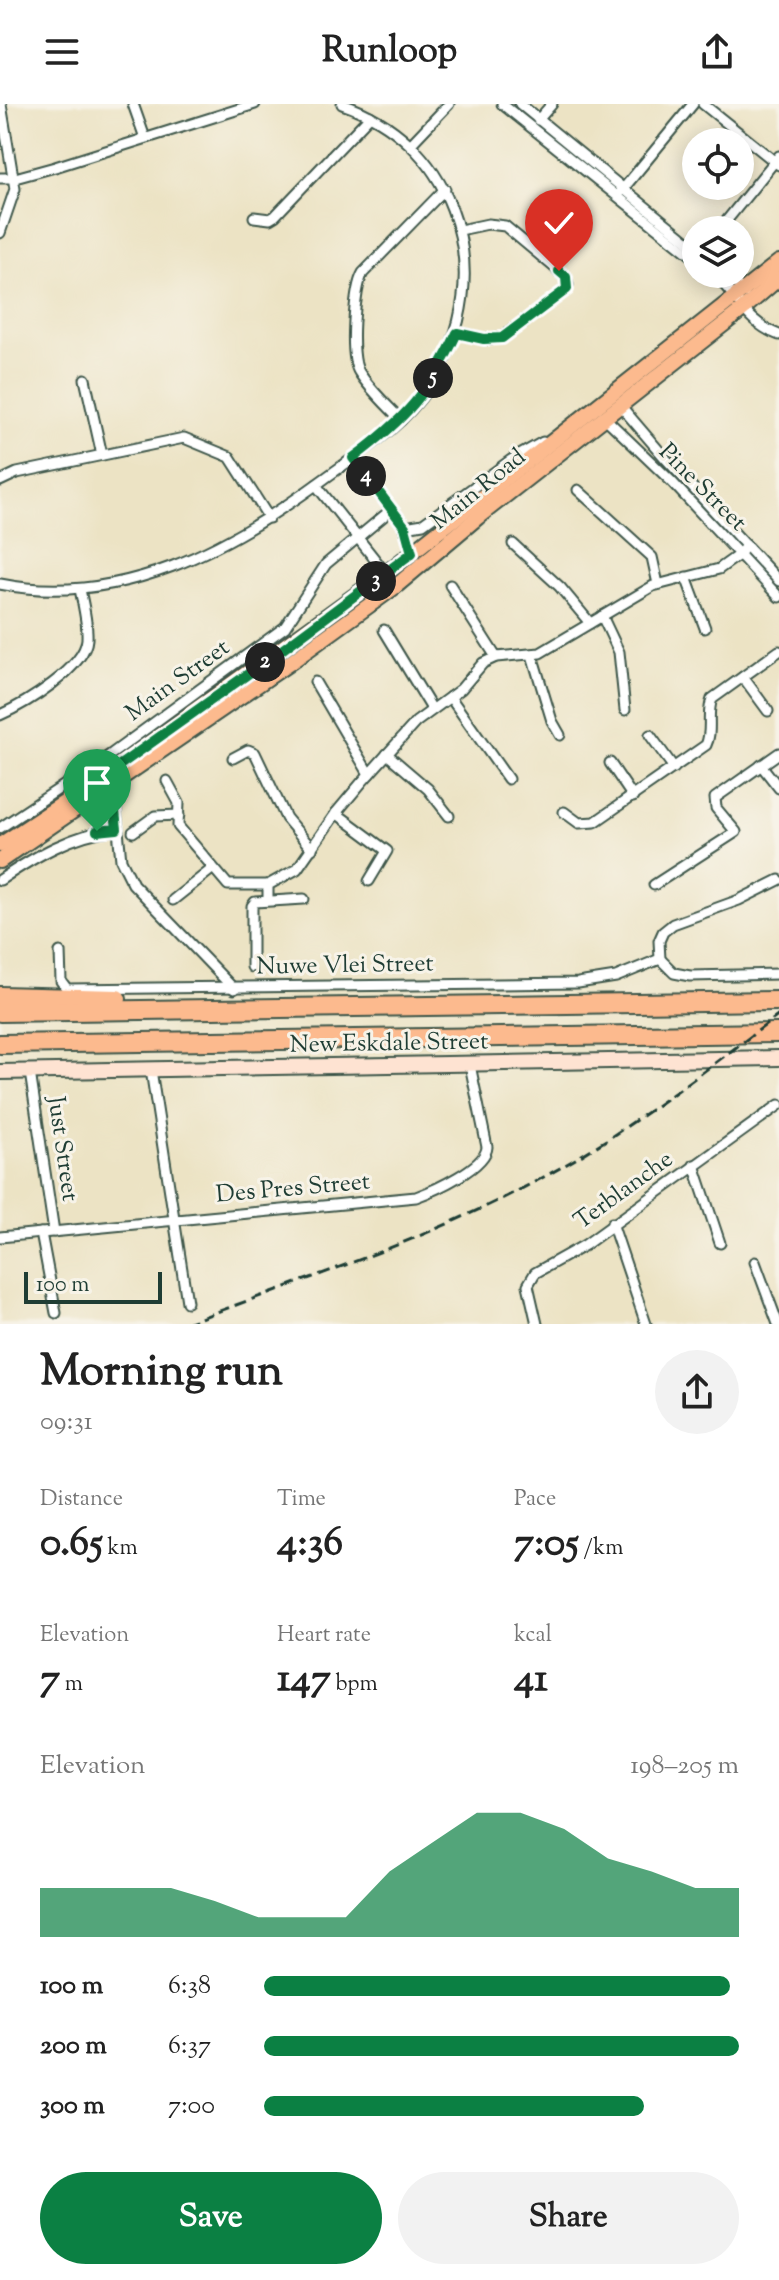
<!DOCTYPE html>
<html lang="en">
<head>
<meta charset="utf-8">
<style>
  :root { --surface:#fff; --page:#f2f2f2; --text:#222; --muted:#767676; --accent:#0b8043 }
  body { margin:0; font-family:"Sorts Mill Goudy",serif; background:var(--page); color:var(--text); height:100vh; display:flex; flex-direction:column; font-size:30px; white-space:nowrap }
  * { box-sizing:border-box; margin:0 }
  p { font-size:26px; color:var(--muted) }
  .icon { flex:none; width:44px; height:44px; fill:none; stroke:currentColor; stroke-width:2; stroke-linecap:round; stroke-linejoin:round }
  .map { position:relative; height:1220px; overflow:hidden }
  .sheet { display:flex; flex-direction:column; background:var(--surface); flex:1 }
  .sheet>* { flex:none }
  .controls { position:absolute; left:682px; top:24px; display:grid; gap:16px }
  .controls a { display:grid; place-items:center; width:72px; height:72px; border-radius:50%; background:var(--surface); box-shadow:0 4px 20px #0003; font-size:40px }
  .scale { position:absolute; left:24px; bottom:20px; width:138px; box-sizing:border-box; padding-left:8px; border:4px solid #1f3d34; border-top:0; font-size:22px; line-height:28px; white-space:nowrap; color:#1f3d34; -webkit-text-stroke:6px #f7f3e8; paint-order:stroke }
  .pin { position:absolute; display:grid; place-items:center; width:68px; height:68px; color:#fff; margin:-82px -34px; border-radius:50% 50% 50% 0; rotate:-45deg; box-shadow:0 0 8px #0007 }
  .pin .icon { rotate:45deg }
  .km { position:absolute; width:40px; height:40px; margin:-20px; border-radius:50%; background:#222; color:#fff; font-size:22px; line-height:40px; text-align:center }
  .round { display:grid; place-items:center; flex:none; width:84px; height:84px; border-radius:42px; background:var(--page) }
  .head { display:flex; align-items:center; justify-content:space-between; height:136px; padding:0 40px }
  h1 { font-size:44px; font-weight:800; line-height:60px }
  .figures { display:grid; grid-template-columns:repeat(3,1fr); gap:12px; height:136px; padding:8px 40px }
  .figures div { display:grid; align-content:center }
  .figures b { font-size:40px; font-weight:800 }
  .figures small { font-size:22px; font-weight:400 }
  .figures p { font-size:22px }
  .chart { height:224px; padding:16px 40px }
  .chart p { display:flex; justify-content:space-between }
  .chart svg { width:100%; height:144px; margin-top:8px; fill:var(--accent); opacity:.7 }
  .action { display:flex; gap:16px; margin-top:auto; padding:16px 40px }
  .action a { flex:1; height:92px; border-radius:48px; background:var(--accent); color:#fff; font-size:32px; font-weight:800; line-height:92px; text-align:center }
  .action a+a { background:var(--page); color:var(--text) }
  ul { padding:0 40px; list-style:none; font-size:26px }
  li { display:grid; grid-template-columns:128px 96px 1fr; align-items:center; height:60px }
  li i { height:20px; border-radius:10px; background:var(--accent) }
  header { display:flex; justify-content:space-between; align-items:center; height:104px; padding:0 40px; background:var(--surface); font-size:36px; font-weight:800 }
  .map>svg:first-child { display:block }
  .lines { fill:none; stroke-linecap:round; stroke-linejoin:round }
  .street-casing { stroke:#3e564a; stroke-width:13 }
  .secondary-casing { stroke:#3e564a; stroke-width:18 }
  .primary-casing { stroke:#3e564a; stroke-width:18 }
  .highway-casing { stroke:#3e564a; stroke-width:22 }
  .street { stroke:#fff; stroke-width:9 }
  .secondary { stroke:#fee3d2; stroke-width:14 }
  .primary { stroke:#fcba8e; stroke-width:14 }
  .highway { stroke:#fcba8e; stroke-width:18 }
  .rail { stroke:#1f3d34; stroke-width:3; stroke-dasharray:12 6; stroke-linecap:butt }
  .route-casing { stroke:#fff; stroke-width:16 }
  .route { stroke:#0b8043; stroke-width:10 }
  .labels { text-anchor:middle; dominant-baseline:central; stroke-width:6; stroke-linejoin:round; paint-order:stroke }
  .street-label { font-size:24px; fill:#1f3d34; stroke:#f7f3e8 }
</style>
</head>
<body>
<header><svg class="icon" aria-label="menu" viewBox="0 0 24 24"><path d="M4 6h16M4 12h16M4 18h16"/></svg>Runloop<svg class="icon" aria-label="share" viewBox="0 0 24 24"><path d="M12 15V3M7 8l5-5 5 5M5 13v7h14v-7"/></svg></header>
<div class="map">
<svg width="779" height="1220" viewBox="0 0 779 1220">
  <rect width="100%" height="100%" fill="#f7f3e8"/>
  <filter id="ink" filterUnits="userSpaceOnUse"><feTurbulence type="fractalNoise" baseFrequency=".0125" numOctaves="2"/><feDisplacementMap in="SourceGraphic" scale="16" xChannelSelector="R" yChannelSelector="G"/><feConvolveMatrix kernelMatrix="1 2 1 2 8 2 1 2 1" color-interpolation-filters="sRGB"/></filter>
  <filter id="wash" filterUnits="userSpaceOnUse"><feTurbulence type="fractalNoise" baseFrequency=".006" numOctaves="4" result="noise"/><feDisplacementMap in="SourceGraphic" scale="32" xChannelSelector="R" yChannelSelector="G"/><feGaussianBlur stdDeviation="1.8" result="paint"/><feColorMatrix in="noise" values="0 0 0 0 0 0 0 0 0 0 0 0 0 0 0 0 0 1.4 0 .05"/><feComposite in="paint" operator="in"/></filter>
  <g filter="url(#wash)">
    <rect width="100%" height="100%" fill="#ece3c4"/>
  </g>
  <g filter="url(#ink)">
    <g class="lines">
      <g class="street-casing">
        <g id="street">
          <polyline points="133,0 145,34"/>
          <polyline points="502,0 696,155"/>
          <polyline points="520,0 696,144"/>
          <polyline points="703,0 779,61"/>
          <polyline points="538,16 552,0"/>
          <polyline points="411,40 449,0"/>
          <polyline points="0,74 15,74 55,63 255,0"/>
          <polyline points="619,90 693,0"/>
          <polyline points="254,113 270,115 275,112 370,12"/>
          <polyline points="719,126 779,52"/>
          <polyline points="0,129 15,85 1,0"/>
          <path d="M714,170C738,192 745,218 779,231"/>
          <polyline points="727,170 745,189"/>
          <polyline points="457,229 484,235 502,234 563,188 568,181 566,173 559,167 505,122 488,120 460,126"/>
          <polyline points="85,275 102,351"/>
          <polyline points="619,300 666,355 779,477"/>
          <polyline points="603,312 672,378 779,493"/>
          <path d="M401,316C387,301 370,286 359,268C349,253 354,184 363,169L445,85"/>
          <polyline points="353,354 405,423 413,452"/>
          <polyline points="0,377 17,369 184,334 230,353 269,414"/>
          <polyline points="316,381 396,482"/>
          <polyline points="578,386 652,453 658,480"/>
          <polyline points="405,423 423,420 511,356 543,338"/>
          <polyline points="513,440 560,483 590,519"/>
          <polyline points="686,473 705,524"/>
          <path d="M0,480C121,504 230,444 324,375C350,356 378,338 401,316C458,261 480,178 452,105C433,54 394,18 342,0"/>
          <polyline points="450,481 496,553"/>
          <polyline points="602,512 619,548 625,606"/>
          <polyline points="384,526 432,605"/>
          <polyline points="532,551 552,617 560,631"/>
          <polyline points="743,573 768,607"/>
          <polyline points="315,578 369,670"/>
          <polyline points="450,593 508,675"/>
          <path d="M0,611C25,600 85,564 87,535C88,519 83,501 80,485"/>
          <polyline points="650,631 674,664"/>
          <polyline points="387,650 428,685 449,712"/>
          <polyline points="233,654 248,646 255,649 286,714 312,745"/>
          <polyline points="610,659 633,693"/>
          <polyline points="761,661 779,684"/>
          <polyline points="167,677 179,699 178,722 228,781 268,781"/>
          <polyline points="106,678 115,696 121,756 133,780 234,885"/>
          <path d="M564,708L579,719L595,718L706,641C713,627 706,610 712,595L779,547"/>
          <polyline points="336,709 387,747 369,777"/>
          <polyline points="0,724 110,651 285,523 326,460 391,406"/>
          <polyline points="133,728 155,712 179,711"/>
          <path d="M0,776C37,751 73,730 117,725"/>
          <polyline points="654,781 736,728 716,704 715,694 779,649"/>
          <polyline points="173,796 212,765"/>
          <polyline points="268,796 268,781 297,765 336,709 362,678 416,618 461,585 483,559 496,553 540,549 653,482 719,465 740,450 746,441"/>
          <polyline points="60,848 61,877 67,885 578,879 616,873 660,855 674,869 690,872 779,870"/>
          <polyline points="660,855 659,837 663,828 673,820 739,796 779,776"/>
          <polyline points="252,863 252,802 255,798 304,795"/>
          <polyline points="151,966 187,1198"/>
          <polyline points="30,968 54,1128"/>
          <polyline points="694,1061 720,1139"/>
          <polyline points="612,1119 646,1220"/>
          <polyline points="41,1129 56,1209"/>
          <path d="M0,1133L416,1093C435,1086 486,1063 487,1043L470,961"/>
          <polyline points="755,1158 778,1220"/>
          <polyline points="537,1220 528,1181 535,1169 585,1141 779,1001"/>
        </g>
      </g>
      <g class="secondary-casing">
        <polyline id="secondary" points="0,968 779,954"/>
      </g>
      <g class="primary-casing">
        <g id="primary">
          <polyline points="0,741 103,673 386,469 779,158"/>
          <polyline points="0,757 288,560 396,482 478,413 742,206 779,174"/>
        </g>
      </g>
      <g class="highway-casing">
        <g id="highway">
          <polyline points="0,892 117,895"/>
          <polyline points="0,908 779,897"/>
          <polyline points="0,940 779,929"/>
        </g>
      </g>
      <use href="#street" class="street"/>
      <use href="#secondary" class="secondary"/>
      <use href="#primary" class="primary"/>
      <use href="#highway" class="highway"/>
      <path class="rail" d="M184,1220C311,1173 442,1131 560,1064C637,1020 708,964 779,911"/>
    </g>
  </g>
  <g class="lines" filter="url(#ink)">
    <g class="route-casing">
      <path id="route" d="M97,727L117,725L113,690L103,673L279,548L412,449L405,423L353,354C405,315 429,289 457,229L484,235L502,234L567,185L566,173L559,167"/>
    </g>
    <use href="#route" class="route"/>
  </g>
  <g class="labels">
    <g class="street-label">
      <text transform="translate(702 384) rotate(45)">Pine Street</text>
      <text transform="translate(479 386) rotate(-39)">Main Road</text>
      <text transform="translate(178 577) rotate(-36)">Main Street</text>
      <text transform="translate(345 862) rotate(-1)">Nuwe Vlei Street</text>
      <text transform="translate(389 940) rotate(-1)">New Eskdale Street</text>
      <text transform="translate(62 1045) rotate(82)">Just Street</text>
      <text transform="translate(293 1085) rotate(-5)">Des Pres Street</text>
      <text transform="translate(624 1087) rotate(-36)">Terblanche</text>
    </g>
  </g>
</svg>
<div class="controls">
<a><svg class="icon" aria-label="locate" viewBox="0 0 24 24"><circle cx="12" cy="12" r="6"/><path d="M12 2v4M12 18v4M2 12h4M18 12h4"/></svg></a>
<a><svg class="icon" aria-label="layers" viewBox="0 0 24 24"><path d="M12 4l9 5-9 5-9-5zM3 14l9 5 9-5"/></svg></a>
</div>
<div class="scale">100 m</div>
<div class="pin" style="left:97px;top:727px;background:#1e9e55"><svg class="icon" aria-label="arrive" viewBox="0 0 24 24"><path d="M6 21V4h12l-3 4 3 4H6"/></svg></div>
<div class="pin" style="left:559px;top:167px;background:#d93025"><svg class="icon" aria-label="check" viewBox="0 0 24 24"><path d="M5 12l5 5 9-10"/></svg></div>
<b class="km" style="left:265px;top:558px">2</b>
<b class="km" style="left:376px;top:477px">3</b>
<b class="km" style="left:366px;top:372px">4</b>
<b class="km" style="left:433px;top:274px">5</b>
</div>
<section class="sheet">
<div class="head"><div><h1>Morning run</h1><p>09:31</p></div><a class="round"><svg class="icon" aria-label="share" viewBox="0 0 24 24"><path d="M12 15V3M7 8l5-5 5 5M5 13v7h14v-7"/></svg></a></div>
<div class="figures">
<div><p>Distance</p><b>0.65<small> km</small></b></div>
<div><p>Time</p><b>4:36</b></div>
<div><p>Pace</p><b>7:05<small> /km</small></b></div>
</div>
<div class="figures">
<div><p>Elevation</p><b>7<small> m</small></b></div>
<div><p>Heart rate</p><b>147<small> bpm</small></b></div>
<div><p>kcal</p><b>41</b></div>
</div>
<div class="chart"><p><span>Elevation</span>198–205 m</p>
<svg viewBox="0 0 160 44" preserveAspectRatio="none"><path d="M0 44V29L10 29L20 29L30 29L40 33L50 38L60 38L70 38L80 24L90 15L100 6L110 6L120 11L130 20L140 24L150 29L160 29V44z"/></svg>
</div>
<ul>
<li><b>100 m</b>6:38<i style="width:98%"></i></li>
<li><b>200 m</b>6:37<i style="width:100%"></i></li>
<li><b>300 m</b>7:00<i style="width:80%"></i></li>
</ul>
<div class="action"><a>Save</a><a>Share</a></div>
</section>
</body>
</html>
